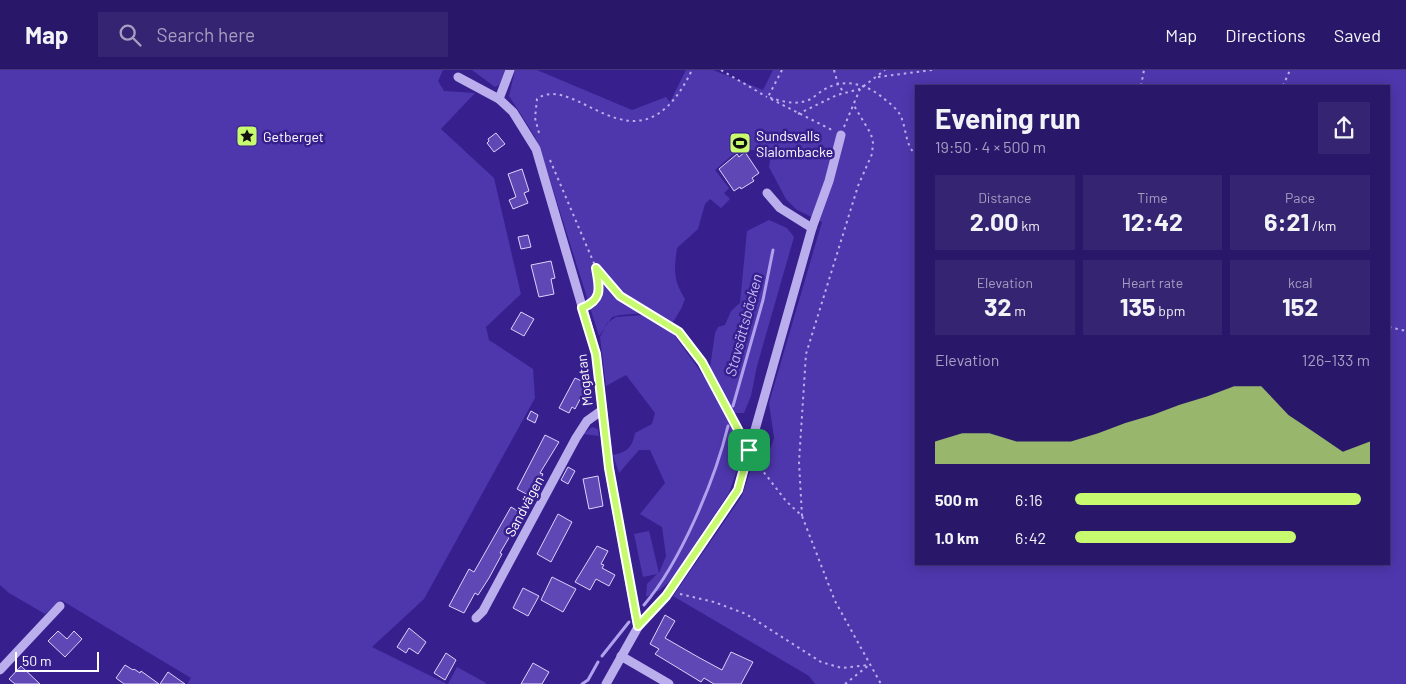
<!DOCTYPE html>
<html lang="en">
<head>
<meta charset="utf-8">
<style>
  :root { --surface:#29176a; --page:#352472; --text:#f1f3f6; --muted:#a59fc1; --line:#45367e; --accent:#c7fa6e }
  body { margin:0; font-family:Barlow,sans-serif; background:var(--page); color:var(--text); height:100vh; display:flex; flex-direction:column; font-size:19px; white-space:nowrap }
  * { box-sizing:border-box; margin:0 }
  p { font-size:16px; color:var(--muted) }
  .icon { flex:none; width:28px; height:28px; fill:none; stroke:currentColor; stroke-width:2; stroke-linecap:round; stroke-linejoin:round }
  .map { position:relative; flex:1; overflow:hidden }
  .panel { position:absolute; left:915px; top:15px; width:475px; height:480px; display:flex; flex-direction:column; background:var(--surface); border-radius:0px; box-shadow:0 2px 12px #0003,0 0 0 1px var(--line) }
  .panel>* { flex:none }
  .scale { position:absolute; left:15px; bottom:12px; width:84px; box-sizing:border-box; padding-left:5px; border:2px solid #fff; border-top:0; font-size:14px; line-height:18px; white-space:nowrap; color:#fff; -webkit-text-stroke:4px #371f8e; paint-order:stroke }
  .pin { position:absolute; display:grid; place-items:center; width:42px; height:42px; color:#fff; margin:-21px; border-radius:10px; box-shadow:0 2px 8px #0006 }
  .round { display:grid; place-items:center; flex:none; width:52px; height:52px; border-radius:0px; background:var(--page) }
  .headline { display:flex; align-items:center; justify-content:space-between; height:85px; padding:0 20px }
  h1 { font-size:28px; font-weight:700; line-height:38px }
  .figures { display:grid; grid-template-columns:repeat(3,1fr); gap:8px; height:85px; padding:5px 20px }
  .figures div { display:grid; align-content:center; border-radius:0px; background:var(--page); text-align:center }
  .figures b { font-size:25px; font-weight:700 }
  .figures small { font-size:14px; font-weight:400 }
  .figures p { font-size:14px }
  .chart { height:140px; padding:10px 20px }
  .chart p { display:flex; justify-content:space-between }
  .chart svg { width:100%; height:90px; margin-top:5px; fill:var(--accent); opacity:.7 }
  ul { padding:0 20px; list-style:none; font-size:16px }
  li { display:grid; grid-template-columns:80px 60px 1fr; align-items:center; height:38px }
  li i { height:12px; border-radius:6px; background:var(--accent) }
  header { display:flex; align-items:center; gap:30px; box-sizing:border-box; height:70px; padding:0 25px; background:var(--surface); border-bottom:1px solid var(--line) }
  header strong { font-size:24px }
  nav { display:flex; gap:28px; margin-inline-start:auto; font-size:18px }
  .search { width:350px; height:45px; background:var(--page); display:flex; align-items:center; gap:12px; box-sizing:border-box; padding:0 18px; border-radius:0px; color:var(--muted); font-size:19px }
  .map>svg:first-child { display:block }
  .green { fill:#4e37ad; fill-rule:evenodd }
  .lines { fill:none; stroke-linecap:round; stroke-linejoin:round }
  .stream { stroke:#b0a1ee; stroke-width:3 }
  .building { fill:#5f48b5; stroke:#dbd3f9 }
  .path { stroke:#baaeec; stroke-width:2; stroke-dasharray:2.5 4; stroke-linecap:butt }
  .minor { stroke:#baaeec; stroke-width:9 }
  .route-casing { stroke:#fff; stroke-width:10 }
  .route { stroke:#c7fa6e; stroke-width:6 }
  .labels { text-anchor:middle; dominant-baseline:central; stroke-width:5; stroke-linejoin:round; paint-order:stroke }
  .poi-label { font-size:14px; fill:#fff; stroke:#371f8e; text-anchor:start }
  .street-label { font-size:14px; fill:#fff; stroke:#371f8e }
  .water-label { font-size:15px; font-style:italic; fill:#c5baf3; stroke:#371f8e }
</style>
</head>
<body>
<header>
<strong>Map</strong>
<div class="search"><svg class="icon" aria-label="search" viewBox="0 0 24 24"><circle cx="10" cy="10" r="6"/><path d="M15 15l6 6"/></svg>Search here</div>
<nav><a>Map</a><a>Directions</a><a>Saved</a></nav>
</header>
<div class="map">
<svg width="1406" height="614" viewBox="0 0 1406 614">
  <rect width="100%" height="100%" fill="#371f8e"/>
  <g class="green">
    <polygon points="0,0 443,0 438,11 444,21 475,23 441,59 494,108 521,224 486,257 489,270 533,299 535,328 424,529 372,577 447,614 187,614 191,608 61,530 45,544 9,523 0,515"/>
    <polygon points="472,0 505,0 499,15 495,17"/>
    <path d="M515,0H537L632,40L666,27L670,32L686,0H713L763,20L773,0H1406V614H815L809,606L673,526L742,426L754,390L770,379L774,368L769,333L822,152L797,140L786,129L769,97L771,82L765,77L756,80H738L715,100L729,118L724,123L730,129L721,138L710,129L705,134L698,159L677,178C674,200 673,210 685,229L681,239L668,260L675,266L708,312L715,263L718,257L725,255L731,241L740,233L747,161L769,150L787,158L794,167L757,296L751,326L744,343H735L741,388L729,423L671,510L660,520L646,527L647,514L657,504L643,507L634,464L649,461L659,503L666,486L662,457L640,444L665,413L650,380H639L619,403L613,385C627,382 632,378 635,363L652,354L655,343L626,305L606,316L600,267L607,253L616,247L644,245L667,258L644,243L620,245L612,247L599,266L541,81L534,65L509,26ZM916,16H1389V494H916Z"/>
    <polygon points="592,357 598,359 599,366 583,364"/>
    <polygon points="457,597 486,613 485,614 448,614"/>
  </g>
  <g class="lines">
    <g class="stream">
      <polyline points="733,336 763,230 773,180"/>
      <path d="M644,535C680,493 715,410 728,356"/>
      <polyline points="602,586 629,552"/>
      <polyline points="582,614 588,610 598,592"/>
    </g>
  </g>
  <g class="building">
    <polygon points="496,63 505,74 494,82 487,73 489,71 488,69"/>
    <polygon points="745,82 759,103 752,108 754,111 741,119 740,117 734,121 719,99 737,84 739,87"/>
    <polygon points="522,99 529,121 524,123 528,133 513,139 509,130 516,127 508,104"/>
    <polygon points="528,165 531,177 521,179 518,167"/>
    <polygon points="551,191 555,208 551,209 554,224 539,227 531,195"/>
    <polygon points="521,242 534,249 524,266 511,259"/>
    <polygon points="575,308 588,314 575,339 572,337 569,343 559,338"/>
    <polygon points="531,341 538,345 535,353 527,349"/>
    <polygon points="545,365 559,372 540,403 543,404 537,417 534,415 528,425 517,419"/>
    <polygon points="568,397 575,401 568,414 561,410"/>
    <polygon points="598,406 603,436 589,439 583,409"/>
    <polygon points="511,437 523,444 500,483 502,484 489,508 478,525 475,523 464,543 449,536 469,499 474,502"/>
    <polygon points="558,444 572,452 551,492 537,484"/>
    <polygon points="597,476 608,481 601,494 604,495 602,498 615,505 609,516 596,509 590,520 575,512"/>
    <polygon points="552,507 576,519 563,542 541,530"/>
    <polygon points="523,518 539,526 528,546 513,538"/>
    <polygon points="665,545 675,551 665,568 698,587 722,600 731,582 753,592 741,614 714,614 704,608 701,612 655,584 659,579 650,574"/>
    <polygon points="409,558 426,572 418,584 409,578 406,583 397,577"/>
    <polygon points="58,561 67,569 74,561 82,569 65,587 48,571"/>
    <polygon points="446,583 456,590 445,610 434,603"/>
    <polygon points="533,593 549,602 542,614 521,614"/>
    <polygon points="125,595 133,600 134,599 140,603 141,601 159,614 124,614 116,608"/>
    <polygon points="21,596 40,614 15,614 9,609"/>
    <polygon points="168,602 185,614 160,614"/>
  </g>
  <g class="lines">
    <g class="path">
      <polyline points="721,0 767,27"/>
      <path d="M782,0L768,27C781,31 793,35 806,31C813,29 819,22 825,19C844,8 866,14 882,27C888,32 895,37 899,43C907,56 904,74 916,85"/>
      <polyline points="834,0 838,14 844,23"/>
      <polyline points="878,7 932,0"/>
      <polyline points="1141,16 1144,0"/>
      <polyline points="1283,16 1290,0"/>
      <polyline points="771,29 832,60"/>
      <polyline points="798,44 837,25 860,19"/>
      <polyline points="844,57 860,19 885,0"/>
      <path d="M539,63L535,48L537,29C576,0 638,112 692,0"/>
      <polyline points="550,90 596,198 620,226 679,262 702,292 743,368"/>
      <polyline points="592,234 600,215 596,201"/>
      <polyline points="1389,257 1406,261"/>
      <polyline points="756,392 786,431 802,446 835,531 881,614"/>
      <polyline points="802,446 799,392 806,284 858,116 872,84 873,73 871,64 853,34"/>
      <polyline points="680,524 714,532 746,544 821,592 842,598 869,595"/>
      <polyline points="845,614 869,595"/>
    </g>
    <g class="minor">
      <polyline points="458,7 499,29 513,42 536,79 596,284 609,398 638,557 606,614"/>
      <polyline points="499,29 510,0"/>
      <polyline points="767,123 780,138 812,158"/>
      <polyline points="476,548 483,541 576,368 587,351 601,341"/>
      <polyline points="638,557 666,527 738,420 812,158 829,111 841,65"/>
      <polyline points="621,586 669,614"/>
      <polyline points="0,600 60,536"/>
    </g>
  </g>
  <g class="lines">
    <g class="route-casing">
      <path id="route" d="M596,198L620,226L679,262L702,292L749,380L738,420L666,526L638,556L609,398L596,284L582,238C604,229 599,217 596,198Z"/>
    </g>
    <use href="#route" class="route"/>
  </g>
  <defs>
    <g id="sight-square" transform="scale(1.125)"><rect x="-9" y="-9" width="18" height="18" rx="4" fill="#c7fa6e" stroke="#371f8e"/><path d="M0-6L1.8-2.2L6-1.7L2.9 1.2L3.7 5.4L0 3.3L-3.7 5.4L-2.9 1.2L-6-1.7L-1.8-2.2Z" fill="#111"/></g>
    <g id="stadium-square" transform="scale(1.125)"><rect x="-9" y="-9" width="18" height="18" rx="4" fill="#c7fa6e" stroke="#371f8e"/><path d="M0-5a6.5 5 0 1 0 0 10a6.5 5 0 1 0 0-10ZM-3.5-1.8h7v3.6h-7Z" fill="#111"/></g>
  </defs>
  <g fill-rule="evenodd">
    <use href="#sight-square" x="247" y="66"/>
    <use href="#stadium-square" x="740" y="73"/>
  </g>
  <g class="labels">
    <g class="poi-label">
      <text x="756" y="65">Sundsvalls<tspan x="756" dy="16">Slalombacke</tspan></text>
      <text x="263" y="66">Getberget</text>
    </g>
    <g class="street-label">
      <text transform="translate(584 310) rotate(-97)">Mogatan</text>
      <text transform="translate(524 436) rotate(-62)">Sandvägen</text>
    </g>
    <g class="water-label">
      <text transform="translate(743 255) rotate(-75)">Stavsättsbäcken</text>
    </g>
  </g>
</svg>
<div class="scale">50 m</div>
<div class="pin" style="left:749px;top:380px;background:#1e9e55"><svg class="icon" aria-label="arrive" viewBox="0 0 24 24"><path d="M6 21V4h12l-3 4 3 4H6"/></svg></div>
<section class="panel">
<div class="headline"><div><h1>Evening run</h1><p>19:50 · 4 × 500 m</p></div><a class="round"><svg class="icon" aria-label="share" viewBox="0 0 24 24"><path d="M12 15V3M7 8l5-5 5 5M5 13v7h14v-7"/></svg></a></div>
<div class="figures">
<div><p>Distance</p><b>2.00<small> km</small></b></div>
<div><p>Time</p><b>12:42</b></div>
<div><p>Pace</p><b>6:21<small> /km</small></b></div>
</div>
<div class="figures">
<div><p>Elevation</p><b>32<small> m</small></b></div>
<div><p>Heart rate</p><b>135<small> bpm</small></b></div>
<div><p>kcal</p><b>152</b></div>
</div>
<div class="chart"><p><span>Elevation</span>126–133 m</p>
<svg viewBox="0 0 160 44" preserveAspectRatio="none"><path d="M0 44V33L10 29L20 29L30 33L40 33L50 33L60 29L70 24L80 20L90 15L100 11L110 6L120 6L130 20L140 29L150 38L160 33V44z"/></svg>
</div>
<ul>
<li><b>500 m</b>6:16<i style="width:97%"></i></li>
<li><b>1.0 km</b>6:42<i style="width:75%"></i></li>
</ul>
</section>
</div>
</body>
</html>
